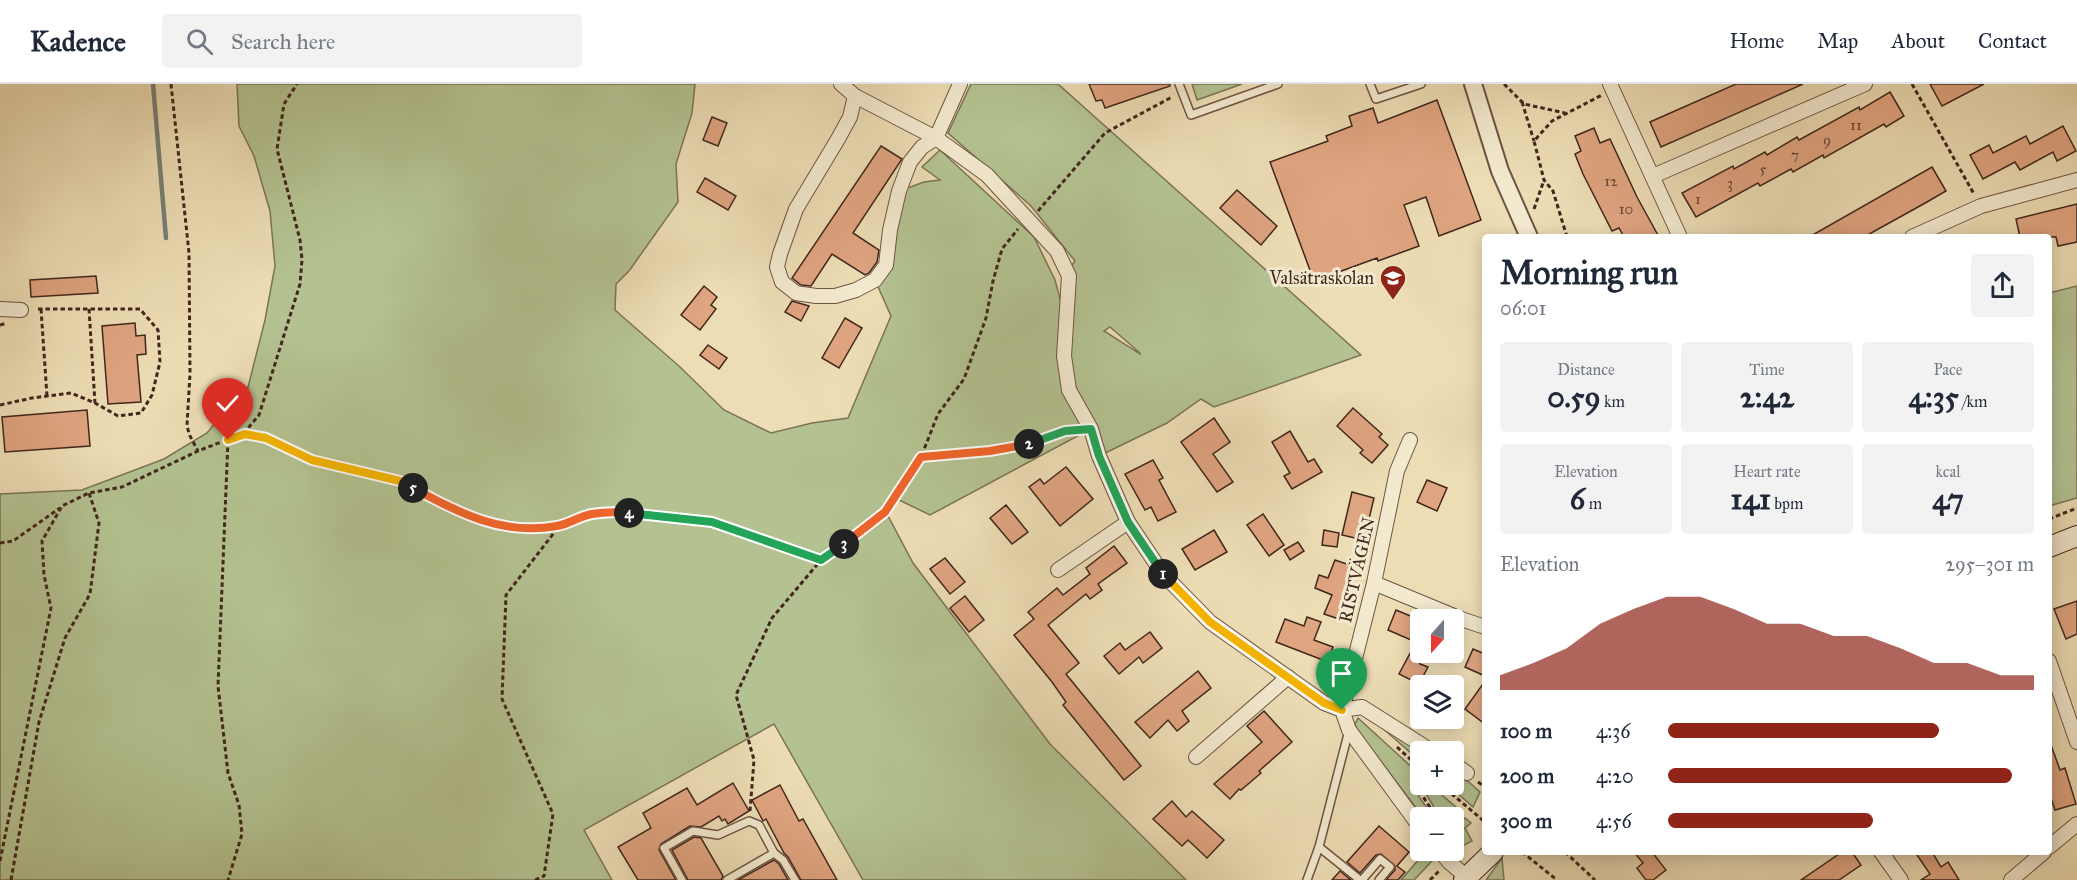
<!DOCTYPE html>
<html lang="en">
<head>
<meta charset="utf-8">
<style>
  :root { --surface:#fff; --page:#f2f2f3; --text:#1f2937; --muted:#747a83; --line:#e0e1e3; --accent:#8f2418 }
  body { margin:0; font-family:"IM FELL Great Primer",serif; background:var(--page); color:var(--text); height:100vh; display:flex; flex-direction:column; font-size:22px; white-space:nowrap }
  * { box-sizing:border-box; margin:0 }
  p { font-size:20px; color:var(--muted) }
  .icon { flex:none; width:33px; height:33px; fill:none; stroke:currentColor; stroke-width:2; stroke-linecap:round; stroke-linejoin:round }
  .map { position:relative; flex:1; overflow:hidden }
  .sheet { position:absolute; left:1482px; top:150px; width:570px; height:621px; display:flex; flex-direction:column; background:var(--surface); border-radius:6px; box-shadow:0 3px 15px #0003 }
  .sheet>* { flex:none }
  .needle { width:39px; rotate:201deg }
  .tools { position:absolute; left:1410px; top:525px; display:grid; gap:12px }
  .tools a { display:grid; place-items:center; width:54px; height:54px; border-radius:6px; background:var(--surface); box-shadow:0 3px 15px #0003; font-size:30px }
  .pin { position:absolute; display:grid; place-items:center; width:51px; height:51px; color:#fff; margin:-62px -26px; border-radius:50% 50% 50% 0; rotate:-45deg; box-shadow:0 0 6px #0007 }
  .pin .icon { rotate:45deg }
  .km { position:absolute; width:30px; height:30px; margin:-15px; border-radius:50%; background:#222; color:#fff; font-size:16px; line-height:30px; text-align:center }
  .round { display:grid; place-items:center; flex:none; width:63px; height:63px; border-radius:6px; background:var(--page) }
  .overview { display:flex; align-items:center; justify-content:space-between; height:102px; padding:0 18px }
  h1 { font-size:33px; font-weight:700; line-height:45px }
  .metrics { display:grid; grid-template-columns:repeat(3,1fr); gap:9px; height:102px; padding:6px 18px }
  .metrics div { display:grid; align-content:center; border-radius:6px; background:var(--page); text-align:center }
  .metrics b { font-size:30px; font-weight:700 }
  .metrics small { font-size:16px; font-weight:400 }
  .metrics p { font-size:16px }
  .chart { height:168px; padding:12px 18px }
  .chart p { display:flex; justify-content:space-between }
  .chart svg { width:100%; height:108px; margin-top:6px; fill:var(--accent); opacity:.7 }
  ul { padding:0 18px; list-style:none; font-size:20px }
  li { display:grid; grid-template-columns:96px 72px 1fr; align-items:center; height:45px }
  li i { height:15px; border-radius:8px; background:var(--accent) }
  header { display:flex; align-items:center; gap:36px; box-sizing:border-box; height:84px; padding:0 30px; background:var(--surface); border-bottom:2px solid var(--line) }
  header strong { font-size:28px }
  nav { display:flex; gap:33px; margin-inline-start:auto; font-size:21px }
  .search { width:420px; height:54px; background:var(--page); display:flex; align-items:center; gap:15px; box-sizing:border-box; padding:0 21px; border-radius:6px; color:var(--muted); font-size:22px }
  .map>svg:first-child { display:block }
  .green { fill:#b4c291; stroke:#7b7457; stroke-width:1.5; fill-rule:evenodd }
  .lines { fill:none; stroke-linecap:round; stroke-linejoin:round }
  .stream { stroke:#778077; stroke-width:4.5 }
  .building { fill:#dfa480; stroke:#42271d; stroke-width:1.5 }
  .service-casing { stroke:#6d5443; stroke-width:10 }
  .minor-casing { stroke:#6d5443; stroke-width:16 }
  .tertiary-casing { stroke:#6d5443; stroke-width:20 }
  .secondary-casing { stroke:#42271d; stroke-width:22 }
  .path { stroke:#42271d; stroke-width:3; stroke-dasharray:4.5 3; stroke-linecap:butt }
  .service { stroke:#f3e9cf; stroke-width:7 }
  .minor { stroke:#f3e9cf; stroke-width:14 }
  .tertiary { stroke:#f3e9cf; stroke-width:16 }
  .secondary { stroke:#f3e9cf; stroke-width:20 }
  .split-1-casing { stroke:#fff; stroke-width:12 }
  .split-2-casing { stroke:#fff; stroke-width:12 }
  .split-3-casing { stroke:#fff; stroke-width:12 }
  .split-4-casing { stroke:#fff; stroke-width:12 }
  .split-5-casing { stroke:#fff; stroke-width:12 }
  .split-6-casing { stroke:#fff; stroke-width:12 }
  .split-1 { stroke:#f5b400; stroke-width:8 }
  .split-2 { stroke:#22a559; stroke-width:8 }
  .split-3 { stroke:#f0652b; stroke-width:8 }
  .split-4 { stroke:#22a559; stroke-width:8 }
  .split-5 { stroke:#f0652b; stroke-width:8 }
  .split-6 { stroke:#f5b400; stroke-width:8 }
  .labels { text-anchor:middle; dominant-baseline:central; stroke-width:6; stroke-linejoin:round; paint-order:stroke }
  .number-label { font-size:15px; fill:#694636 }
  .poi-label { font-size:18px; fill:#42271d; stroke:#f3e9cf; text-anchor:end }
  .street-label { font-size:18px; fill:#42271d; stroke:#f3e9cf }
</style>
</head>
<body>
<header>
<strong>Kadence</strong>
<div class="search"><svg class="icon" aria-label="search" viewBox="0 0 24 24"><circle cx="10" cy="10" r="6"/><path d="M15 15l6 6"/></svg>Search here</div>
<nav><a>Home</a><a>Map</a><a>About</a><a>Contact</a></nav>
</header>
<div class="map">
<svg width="2077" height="796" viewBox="0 0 2077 796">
  <rect width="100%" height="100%" fill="#edddb5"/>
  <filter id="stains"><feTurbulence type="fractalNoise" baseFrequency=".00333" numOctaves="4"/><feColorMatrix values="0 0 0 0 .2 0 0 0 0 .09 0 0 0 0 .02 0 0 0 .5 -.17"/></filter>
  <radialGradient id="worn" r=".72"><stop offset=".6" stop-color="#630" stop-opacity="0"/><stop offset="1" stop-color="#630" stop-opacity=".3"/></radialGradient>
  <g class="green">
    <path d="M237,0H695L692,29L676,80L678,118L629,187L616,200L615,226L680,283L724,326L771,349L812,339L848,334L891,232L875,196L899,107L924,98L940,96L922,83L940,66L1034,153L1055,196L1065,233L1067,188L1075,177L1031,122L948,49L971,0H1058L1361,271L1214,323L1201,315L1167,339L1099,372L1085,348L930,431L895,414L886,428L913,479L1050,660L1186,796H863L774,640L584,746L612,796H0V410L82,406L164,375L207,349L223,329L245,315L265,236L275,182L270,127L254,72L239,42ZM1110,243L1140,269V270L1104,247Z"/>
    <polygon points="1192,0 1242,0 1197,16"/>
    <polygon points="2077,202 2077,414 2049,422 2049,209"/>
    <path d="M1358,634L1416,687C1410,708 1423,717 1434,733H1423L1357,646L1355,640Z"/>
    <polygon points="1372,635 1421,667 1420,677"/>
    <polygon points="1454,689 1469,698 1480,708 1473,723 1448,701 1454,700"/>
    <polygon points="1420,700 1430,701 1456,723 1454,725 1460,738 1465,734 1471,739 1465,744 1472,757 1462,762 1454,759 1454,734 1440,733"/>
    <polygon points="1426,767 1432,777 1414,796 1401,796"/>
    <polygon points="1502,774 1504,796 1486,796"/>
  </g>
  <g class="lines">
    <polyline class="stream" points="153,0 166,154"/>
  </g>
  <g class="building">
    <polygon points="1089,0 1170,0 1170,2 1105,24 1102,16 1096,17"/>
    <polygon points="1736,0 1803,0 1661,63 1650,38"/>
    <polygon points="1930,0 1984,0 1942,22"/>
    <polygon points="1890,8 1904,32 1886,43 1884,40 1824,74 1823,71 1793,88 1791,85 1760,102 1758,99 1696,133 1682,109 1733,82 1734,85 1765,68 1767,71 1797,53 1799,56 1859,23 1860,26"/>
    <polygon points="1437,16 1481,136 1439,152 1426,113 1404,121 1419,162 1378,177 1377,174 1314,197 1270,78 1328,57 1326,52 1352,42 1349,32 1373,24 1378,39"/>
    <polygon points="712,33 727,39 718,62 703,56"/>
    <polygon points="2063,42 2076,67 2057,77 2053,68 2020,86 2015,78 1983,95 1970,71 1989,61 1993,69 2026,52 2030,60"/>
    <polygon points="1594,44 1600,59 1610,55 1637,113 1659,153 1624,153 1619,144 1612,147 1583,90 1575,70 1581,67 1575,52"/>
    <polygon points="881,62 902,75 853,149 879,166 877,178 869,189 865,191 832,170 811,202 801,201 792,194"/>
    <polygon points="1932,83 1946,107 1927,118 1864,153 1809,153"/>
    <polygon points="705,94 736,112 728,126 697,108"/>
    <polygon points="1237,106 1277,142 1261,161 1220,124"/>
    <polygon points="2077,120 2077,158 2058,162 2056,153 2020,153 2016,135"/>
    <polygon points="96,192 98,209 31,213 30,196"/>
    <polygon points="704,202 717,213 711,221 716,225 700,246 681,231"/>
    <polygon points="792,217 809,222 801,237 785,228"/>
    <polygon points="845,234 862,244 839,284 822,274"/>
    <polygon points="135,239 136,252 145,251 146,270 137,271 141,318 108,320 102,242"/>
    <polygon points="708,261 727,274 719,285 700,271"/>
    <polygon points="1353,324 1382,350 1379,353 1388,361 1372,379 1360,369 1363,366 1337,342"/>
    <polygon points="87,326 90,362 5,368 2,333"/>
    <polygon points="1214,334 1230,358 1213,370 1233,398 1217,408 1181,358"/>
    <polygon points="1290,347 1308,378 1314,375 1322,388 1292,405 1284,392 1290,389 1272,358"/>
    <polygon points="1153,376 1163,394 1159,396 1176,428 1158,437 1151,423 1145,426 1125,390"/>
    <polygon points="1066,383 1093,415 1060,442 1029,403 1040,395 1044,400"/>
    <polygon points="1427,396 1447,404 1437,427 1417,418"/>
    <polygon points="1352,408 1374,414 1364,456 1342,451"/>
    <polygon points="1006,421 1028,448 1012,460 990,434"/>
    <polygon points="1263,430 1284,461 1269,472 1247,441"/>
    <polygon points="1214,446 1227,468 1195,486 1182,465"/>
    <polygon points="1324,446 1339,449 1337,463 1322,461"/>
    <polygon points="1298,458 1304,467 1290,476 1284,466"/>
    <polygon points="1114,462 1127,479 1098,500 1102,506 1090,515 1086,510 1048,541 1079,579 1066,590 1141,682 1124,696 1063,621 1066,618 1052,598 1014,551 1034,535 1028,528 1057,504 1063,511 1090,490 1086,484"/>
    <polygon points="945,474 965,498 950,510 930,485"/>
    <polygon points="1335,476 1358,484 1339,535 1324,530 1332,511 1315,504 1319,491 1328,494"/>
    <polygon points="965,512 984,536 969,548 950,524"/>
    <polygon points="2077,517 2077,550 2066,555 2054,525"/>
    <polygon points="1396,526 1420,536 1420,580 1428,583 1419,600 1399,590 1416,558 1388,546"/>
    <polygon points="1307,533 1321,538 1314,556 1333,563 1328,578 1276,558 1285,535 1304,542"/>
    <polygon points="1150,548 1162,564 1143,579 1139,573 1119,590 1104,572 1120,559 1125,566"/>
    <polygon points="1473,565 1485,570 1485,592 1465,583"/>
    <polygon points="1198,587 1211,604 1182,627 1189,637 1177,647 1168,636 1150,654 1135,638"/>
    <polygon points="1485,597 1485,640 1465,625"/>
    <polygon points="1264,627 1292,658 1259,687 1261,689 1241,706 1239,705 1230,715 1214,700 1262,658 1247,642"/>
    <polygon points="2051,661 2060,686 2065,684 2076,720 2055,726 2049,708 2049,662"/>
    <polygon points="733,699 749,727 728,740 725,735 722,737 719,732 701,743 690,742 661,760 659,766 676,796 638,796 618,763 651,744 643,729 687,704 697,721"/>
    <polygon points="780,701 799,737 803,735 837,796 801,796 788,773 784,769 766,735 763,737 752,716"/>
    <polygon points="1172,717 1186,733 1192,727 1224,756 1207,774 1188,756 1182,762 1153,735"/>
    <polygon points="1379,742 1409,768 1397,782 1405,788 1398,796 1386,796 1395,786 1395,782 1381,770 1376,771 1360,789 1347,778"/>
    <polygon points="694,753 701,754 723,792 721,796 688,796 672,766"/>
    <polygon points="1634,768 1652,768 1666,786 1653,796 1646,796 1637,784 1643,779"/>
    <polygon points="1842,768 1852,768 1861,781 1839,796 1801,796"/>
    <polygon points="1915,768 1932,768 1941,783 1948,778 1959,796 1921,796 1930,790"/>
    <polygon points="774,776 779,780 788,796 738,796"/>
    <polygon points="1340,787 1351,796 1332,796"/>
  </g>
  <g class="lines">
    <g class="service-casing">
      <g id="service">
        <polyline points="1179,0 1191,31 1278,0"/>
        <polyline points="1370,0 1376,15 1421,0"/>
        <polyline points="1319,763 1360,796"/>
        <polyline points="682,796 664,764 693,747 718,751 749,737 759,741 774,769 783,776 795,796"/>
        <polyline points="727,796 774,769"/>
        <polyline points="1307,796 1319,763 1349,646"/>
        <polyline points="1362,796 1380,775 1390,783 1379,796"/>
      </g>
    </g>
    <g class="minor-casing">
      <g id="minor">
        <polyline points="841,0 855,12 936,54 987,91 1057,167 1069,192 1064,272 1069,306 1091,345 1099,372 1128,438 1163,490 1210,538 1324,619 1342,626 1349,646 1420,743"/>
        <polyline points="1610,0 1680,153"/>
        <polyline points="855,12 850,33 838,55 796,125 780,170 777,183 782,198 796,209 816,212 835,212 856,206 875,196 886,181 890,146 899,107 910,78 922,63 936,54 960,0"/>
        <polyline points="1653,92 1865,0"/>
        <polyline points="1912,153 1981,122 2077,96"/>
        <polyline points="0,225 21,226"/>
        <polyline points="1410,356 1397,387 1374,499 1342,626 1362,623 1433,668"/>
        <polyline points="1058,486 1128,438"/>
        <polyline points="1374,499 1461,535 1485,543"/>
        <polyline points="2049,577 2077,658"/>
        <polyline points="1196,673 1288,593"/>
        <polyline points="1454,680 1467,689"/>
        <polyline points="2049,763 2077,740"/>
        <polyline points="1439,766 1449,778 1467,793"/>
        <polyline points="1881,768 1901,796"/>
        <polyline points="2011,796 2044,768"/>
      </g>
    </g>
    <g class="tertiary-casing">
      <polyline id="tertiary" points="1473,0 1500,87 1529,153"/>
    </g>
    <g class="secondary-casing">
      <g id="secondary">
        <polyline points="2049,463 2077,452"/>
        <polyline points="1464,796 1493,768"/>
      </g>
    </g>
    <g class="path">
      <polyline points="171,0 189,169 190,290 187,341 189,350 198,367"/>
      <polyline points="1504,0 1524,20 1565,29"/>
      <polyline points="1912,0 1974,110"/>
      <polyline points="1522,18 1534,57"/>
      <polyline points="1534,125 1544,96"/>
      <polyline points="1038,127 1105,49 1172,13"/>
      <polyline points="1567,153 1553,107 1544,96 1534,57 1552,37 1602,11"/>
      <polyline points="41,225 47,312"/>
      <polyline points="89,225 95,319"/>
      <polyline points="0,241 7,239"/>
      <polyline points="0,321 32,314 71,309 95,319 118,332 141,329 152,311 160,278 158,246 140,225 35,225"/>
      <polyline points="242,351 266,354 312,376 400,397 456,427 497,441 534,445 560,441 591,430 625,428 713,438 820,476"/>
      <polyline points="228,356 218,602 228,689 239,721 242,750 228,796"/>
      <polyline points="921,373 1022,362 1065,347 1075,346"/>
      <polyline points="2049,435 2077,424"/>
      <polyline points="0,459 13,457 60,424"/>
      <polyline points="1397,663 1420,684"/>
      <polyline points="1420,693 1417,699 1422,711 1437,734"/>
      <polyline points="1478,698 1485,703"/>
      <polyline points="1440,700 1485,738"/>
      <polyline points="750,727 754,676 736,611 772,534 821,476 886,428 921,373 938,330 964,295 986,234 993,197 1002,165 1018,145"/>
      <polyline points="1455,763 1463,766"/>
      <polyline points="1522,768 1557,796"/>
      <polyline points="1565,768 1595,796"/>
      <polyline points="0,777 51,524 44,491 42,457 62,422 89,409 122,403 198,367 244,349 259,331 300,200 302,176 300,156 277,65 284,20 297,0"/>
      <polyline points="11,796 39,638 65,554 90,510 99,439 89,409"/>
      <polyline points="535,796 544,792 553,730 502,615 506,511 560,441"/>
      <polyline points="1430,796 1439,787"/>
    </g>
    <use href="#service" class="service"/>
    <use href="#minor" class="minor"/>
    <use href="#tertiary" class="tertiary"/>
    <use href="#secondary" class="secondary"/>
  </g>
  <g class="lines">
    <g class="split-1-casing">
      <polyline id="split-1" points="1163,490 1210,538 1324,619 1342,626"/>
    </g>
    <g class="split-2-casing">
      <polyline id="split-2" points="1029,360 1065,347 1091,345 1099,372 1128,438 1163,490"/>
    </g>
    <g class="split-3-casing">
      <polyline id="split-3" points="844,460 885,428 921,373 990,367 1029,360"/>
    </g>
    <g class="split-4-casing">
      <polyline id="split-4" points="629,429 712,438 821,476 844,460"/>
    </g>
    <g class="split-5-casing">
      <path id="split-5" d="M413,404C460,429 502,452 557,442C569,440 580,432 592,430C603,428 618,428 629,429"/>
    </g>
    <g class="split-6-casing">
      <polyline id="split-6" points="228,356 245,350 266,354 312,376 400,397 413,404"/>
    </g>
    <use href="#split-1" class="split-1"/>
    <use href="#split-2" class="split-2"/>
    <use href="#split-3" class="split-3"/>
    <use href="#split-4" class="split-4"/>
    <use href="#split-5" class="split-5"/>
    <use href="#split-6" class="split-6"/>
  </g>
  <defs>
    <g id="school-pin" transform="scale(1.35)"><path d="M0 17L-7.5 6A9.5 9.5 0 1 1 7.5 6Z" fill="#8f2418" stroke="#f3e9cf"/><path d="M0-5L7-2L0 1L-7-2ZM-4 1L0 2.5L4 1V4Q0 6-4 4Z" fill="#fff"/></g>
  </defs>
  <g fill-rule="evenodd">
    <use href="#school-pin" x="1393" y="194"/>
  </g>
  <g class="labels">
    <g class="number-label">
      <text x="1856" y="41">11</text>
      <text x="1827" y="56">9</text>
      <text x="1795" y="71">7</text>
      <text x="1763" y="85">5</text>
      <text x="1611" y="97">12</text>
      <text x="1730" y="99">3</text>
      <text x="1698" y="115">1</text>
      <text x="1626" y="125">10</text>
    </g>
    <g class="poi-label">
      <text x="1374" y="194">Valsätraskolan</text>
    </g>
    <g class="street-label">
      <text transform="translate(1357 486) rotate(-77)">RISTVÄGEN</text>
    </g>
  </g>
  <rect width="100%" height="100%" filter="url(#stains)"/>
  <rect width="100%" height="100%" fill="url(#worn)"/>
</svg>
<div class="tools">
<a><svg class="needle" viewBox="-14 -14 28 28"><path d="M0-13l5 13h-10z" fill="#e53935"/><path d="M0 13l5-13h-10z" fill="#747a83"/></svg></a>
<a><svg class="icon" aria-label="layers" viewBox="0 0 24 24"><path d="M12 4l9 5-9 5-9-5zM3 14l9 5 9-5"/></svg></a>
<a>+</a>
<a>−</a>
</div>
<div class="pin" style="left:1342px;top:626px;background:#1e9e55"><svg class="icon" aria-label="arrive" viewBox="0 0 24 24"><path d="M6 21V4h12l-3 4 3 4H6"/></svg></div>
<div class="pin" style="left:228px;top:356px;background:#d93025"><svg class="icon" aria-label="check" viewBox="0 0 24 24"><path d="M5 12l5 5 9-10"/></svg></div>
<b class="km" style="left:1163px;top:490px">1</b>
<b class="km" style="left:1029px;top:360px">2</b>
<b class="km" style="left:844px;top:460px">3</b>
<b class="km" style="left:629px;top:429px">4</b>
<b class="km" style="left:413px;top:404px">5</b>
<section class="sheet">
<div class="overview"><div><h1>Morning run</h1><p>06:01</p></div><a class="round"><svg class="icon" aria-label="share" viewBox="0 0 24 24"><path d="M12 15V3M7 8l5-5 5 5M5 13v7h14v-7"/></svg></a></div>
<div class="metrics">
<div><p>Distance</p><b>0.59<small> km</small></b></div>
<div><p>Time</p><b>2:42</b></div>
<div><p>Pace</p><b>4:35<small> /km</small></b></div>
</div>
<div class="metrics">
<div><p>Elevation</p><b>6<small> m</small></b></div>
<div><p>Heart rate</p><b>141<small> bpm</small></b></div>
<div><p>kcal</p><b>47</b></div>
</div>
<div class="chart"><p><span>Elevation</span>295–301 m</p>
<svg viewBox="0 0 160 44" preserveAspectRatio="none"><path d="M0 44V38L10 33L20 27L30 17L40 11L50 6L60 6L70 11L80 17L90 17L100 22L110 22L120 27L130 33L140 33L150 38L160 38V44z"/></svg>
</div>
<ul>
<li><b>100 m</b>4:36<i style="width:74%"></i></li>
<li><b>200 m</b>4:20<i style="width:94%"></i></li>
<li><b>300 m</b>4:56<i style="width:56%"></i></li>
</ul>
</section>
</div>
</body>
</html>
